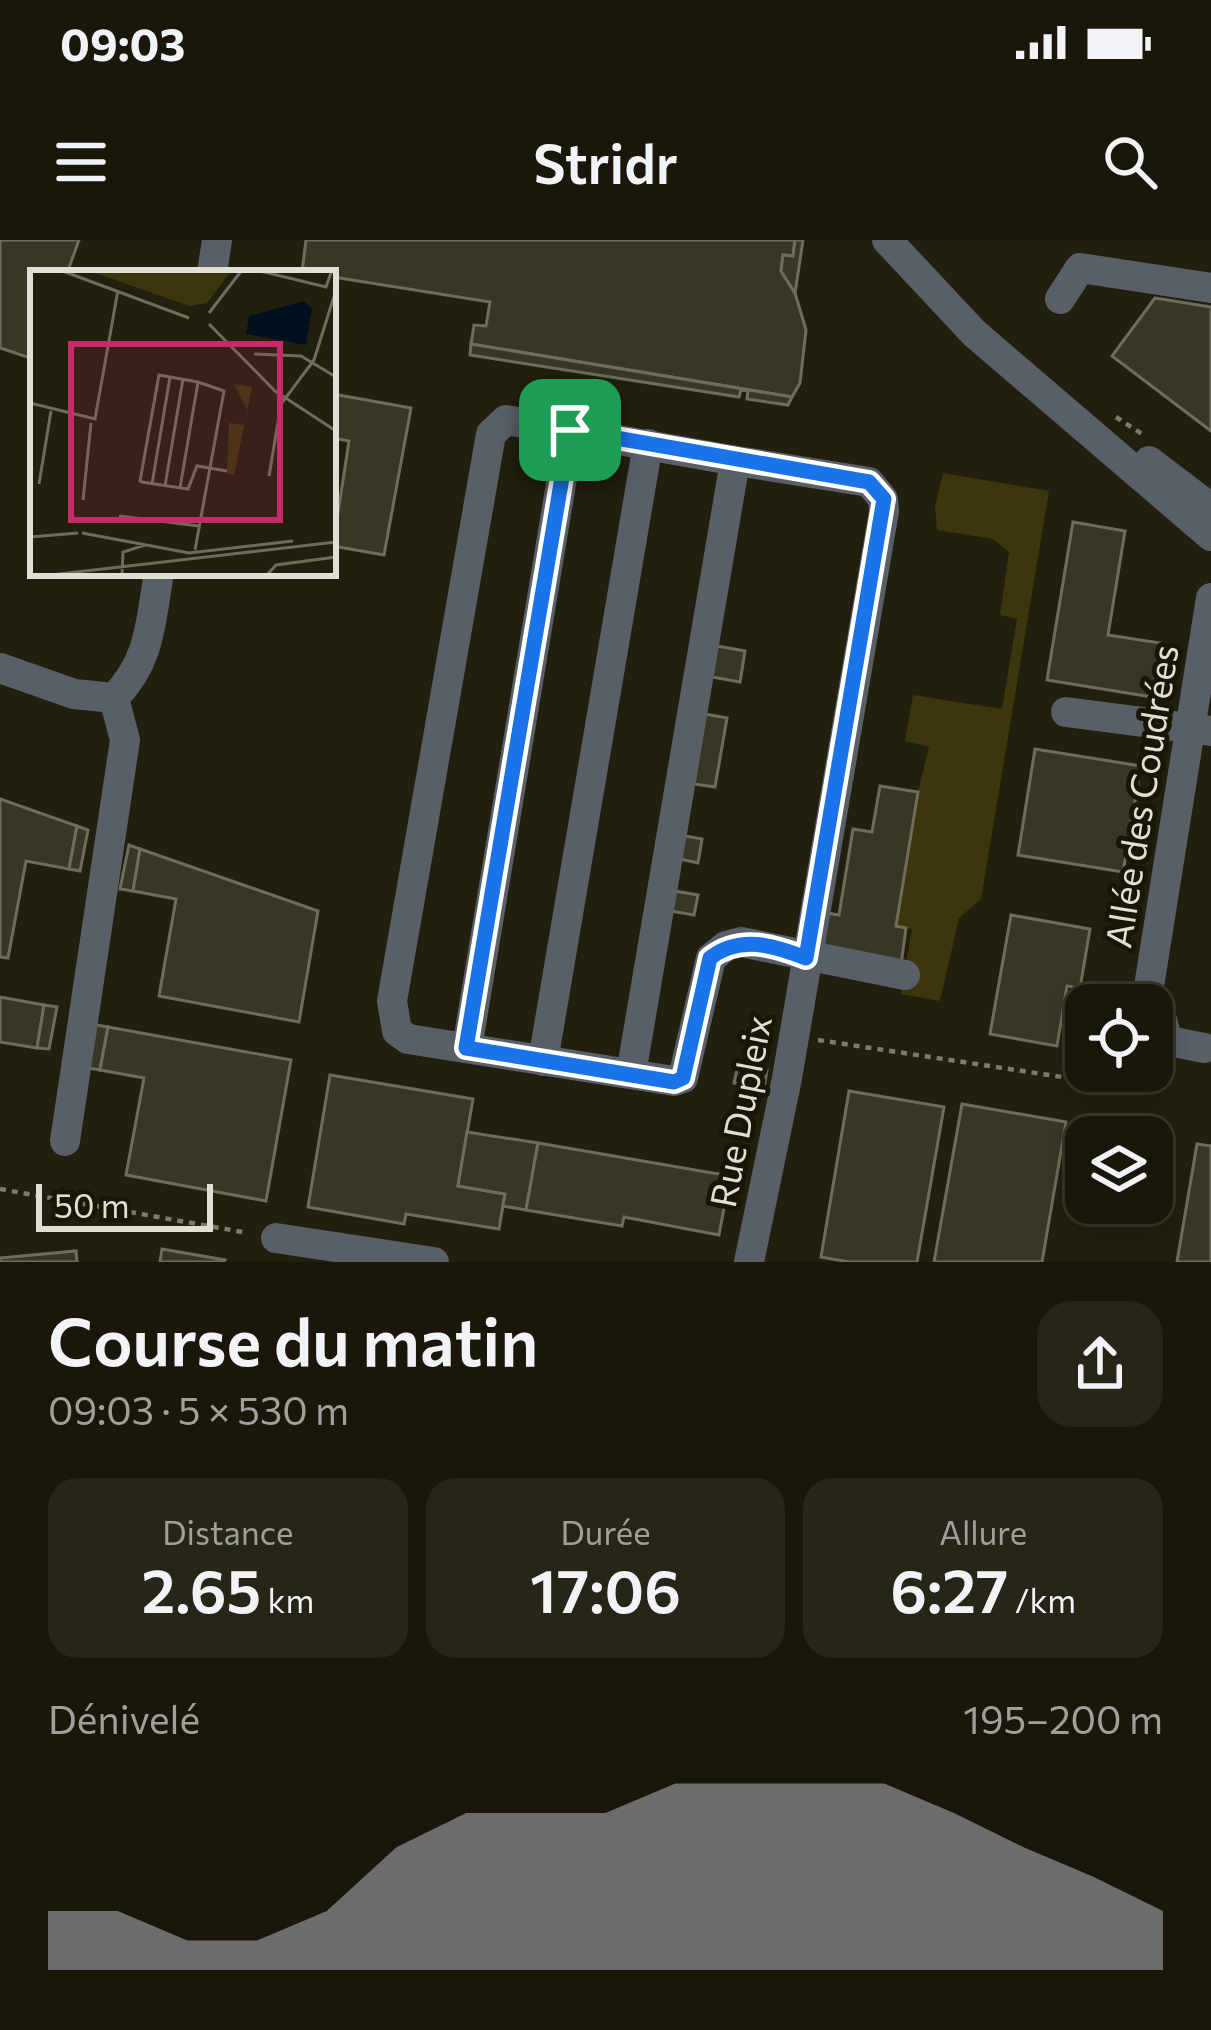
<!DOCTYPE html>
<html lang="fr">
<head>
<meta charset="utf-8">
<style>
  :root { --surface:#1a170a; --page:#272418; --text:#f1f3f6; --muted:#9f9f9c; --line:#38362b; --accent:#8c9099 }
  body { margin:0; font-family:Commissioner,sans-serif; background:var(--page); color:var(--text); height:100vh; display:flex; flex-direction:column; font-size:45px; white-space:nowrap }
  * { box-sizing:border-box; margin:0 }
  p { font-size:39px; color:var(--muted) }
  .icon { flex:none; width:66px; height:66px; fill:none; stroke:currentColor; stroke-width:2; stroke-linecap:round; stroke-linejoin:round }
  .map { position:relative; height:1022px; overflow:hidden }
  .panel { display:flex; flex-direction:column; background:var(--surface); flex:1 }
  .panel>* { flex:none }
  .buttons { position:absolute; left:1065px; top:744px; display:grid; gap:24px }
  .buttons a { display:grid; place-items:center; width:108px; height:108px; border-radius:24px; background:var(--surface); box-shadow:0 6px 18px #0003,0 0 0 3px var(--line); font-size:60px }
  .scale { position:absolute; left:36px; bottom:30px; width:177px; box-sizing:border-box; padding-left:12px; border:6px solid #e1dfd4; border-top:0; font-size:33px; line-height:42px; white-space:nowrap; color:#e1dfd4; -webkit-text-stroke:9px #181605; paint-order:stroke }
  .pin { position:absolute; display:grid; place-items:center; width:102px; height:102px; color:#fff; margin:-51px; border-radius:24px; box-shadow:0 6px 18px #0006 }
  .round { display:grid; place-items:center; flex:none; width:126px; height:126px; border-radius:36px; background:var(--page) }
  .overview { display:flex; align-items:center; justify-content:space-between; height:204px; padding:0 48px }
  h1 { font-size:66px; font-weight:600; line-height:90px }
  .metrics { display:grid; grid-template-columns:repeat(3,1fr); gap:18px; height:204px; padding:12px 48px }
  .metrics div { display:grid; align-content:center; border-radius:30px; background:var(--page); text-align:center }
  .metrics b { font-size:60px; font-weight:600 }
  .metrics small { font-size:33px; font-weight:400 }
  .metrics p { font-size:33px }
  .chart { height:336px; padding:24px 48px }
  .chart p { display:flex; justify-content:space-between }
  .chart svg { width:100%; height:216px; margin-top:12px; fill:var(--accent); opacity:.7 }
  .status { display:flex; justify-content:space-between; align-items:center; height:84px; padding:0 60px; background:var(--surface); direction:ltr }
  .status svg { height:33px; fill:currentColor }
  header { display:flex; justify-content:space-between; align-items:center; height:156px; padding:0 48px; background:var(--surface); font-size:54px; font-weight:600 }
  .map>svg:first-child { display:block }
  .green { fill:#3c360c }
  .building { fill:#383624; stroke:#6f6d59; stroke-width:3 }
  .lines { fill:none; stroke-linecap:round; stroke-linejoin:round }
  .path { stroke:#7e7b6d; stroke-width:4.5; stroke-dasharray:6 6; stroke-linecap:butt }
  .minor { stroke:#585f66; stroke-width:30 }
  .route-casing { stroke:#fff; stroke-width:24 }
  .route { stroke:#1a73e8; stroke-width:15 }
  .labels { text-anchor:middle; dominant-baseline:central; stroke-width:10; stroke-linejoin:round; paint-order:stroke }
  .street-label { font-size:36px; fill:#e1dfd4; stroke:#181605 }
  .inset-road { fill:none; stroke:#6e6c5d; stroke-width:3 }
  .view { fill:#c52c67; fill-opacity:0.15; stroke:#c52c67; stroke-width:6 }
  .inset-edge { fill:none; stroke:#e1dfd4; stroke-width:6 }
</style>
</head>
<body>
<div class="status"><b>09:03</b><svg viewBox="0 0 49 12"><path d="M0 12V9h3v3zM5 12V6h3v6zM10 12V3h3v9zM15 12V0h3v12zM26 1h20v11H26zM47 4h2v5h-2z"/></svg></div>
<header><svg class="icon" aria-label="menu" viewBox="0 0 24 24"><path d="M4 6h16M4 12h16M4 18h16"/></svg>Stridr<svg class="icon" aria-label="search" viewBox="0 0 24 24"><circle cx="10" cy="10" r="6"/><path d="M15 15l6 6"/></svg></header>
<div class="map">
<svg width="1211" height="1022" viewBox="0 0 1211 1022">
  <rect width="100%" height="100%" fill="#221f0e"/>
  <polygon class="green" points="943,233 1049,251 981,659 959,678 940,761 901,754 912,689 896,686 918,552 929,507 905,501 913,455 1002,469 1017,379 1000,375 1009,312 993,299 937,290 935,267"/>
  <g class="building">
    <polygon points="0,0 79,0 67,33 33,33 33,119 0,108"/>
    <polygon points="306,0 795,0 793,16 783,15 781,31 795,53 806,90 800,143 792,157 471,104 474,85 486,86 490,62 333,37 333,33 302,32"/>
    <polygon points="795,0 803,0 795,53 781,31 783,15 793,16"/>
    <polygon points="1155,58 1211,67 1211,191 1112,116"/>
    <polygon points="471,104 792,157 788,165 747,159 748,151 741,150 739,157 470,115"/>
    <polygon points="333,154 411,168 384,315 333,306 349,201 333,198"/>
    <polygon points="1073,282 1125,291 1108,395 1160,403 1152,457 1047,440"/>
    <polygon points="717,406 745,411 740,442 712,437"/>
    <polygon points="705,474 727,478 715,547 694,544"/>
    <polygon points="1035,509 1141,526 1123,632 1018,615"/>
    <polygon points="880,546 918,552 896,686 906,688 901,725 821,712 827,673 839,675 853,589 872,592"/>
    <polygon points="0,559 77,586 69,629 26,621 8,718 0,717"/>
    <polygon points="77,586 88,590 80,631 69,629"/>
    <polygon points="685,596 702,599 698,623 680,619"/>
    <polygon points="129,605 140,609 133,651 120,649"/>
    <polygon points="140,609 318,671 299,782 159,756 176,659 133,651"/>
    <polygon points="675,651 698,655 694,675 671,671"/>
    <polygon points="1011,675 1090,689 1080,748 1067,746 1057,806 990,794"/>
    <polygon points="0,757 44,765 37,808 0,802"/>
    <polygon points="44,765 57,767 49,809 37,808"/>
    <polygon points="96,785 108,787 100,830 89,828"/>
    <polygon points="108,787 291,820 266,961 126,935 144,838 100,830"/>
    <polygon points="738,825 767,830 764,848 734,843"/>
    <polygon points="330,835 473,859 458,946 505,954 499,989 406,974 404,984 308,967"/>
    <polygon points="849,851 944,867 917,1022 849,1022 821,1017"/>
    <polygon points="962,864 1066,882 1042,1022 934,1022"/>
    <polygon points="467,892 538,903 526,970 503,966 505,954 458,946"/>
    <polygon points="538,903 730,936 719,995 624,977 622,986 526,970"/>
    <polygon points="1197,904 1211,906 1211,1022 1177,1022"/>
    <polygon points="162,1009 225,1020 224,1022 160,1022"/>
    <polygon points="76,1011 77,1022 0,1022 0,1018"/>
  </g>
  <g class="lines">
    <g class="path">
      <polyline points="1116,177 1142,194"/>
      <polyline points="818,800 1082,840 1108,831"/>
      <polyline points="0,949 248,993"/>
    </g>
    <g class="minor">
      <polyline points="887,0 974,93 1211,296"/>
      <polyline points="212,33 217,0"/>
      <polyline points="1060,59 1080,28 1211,48"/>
      <polyline points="731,220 869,242 883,259 884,271 787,838 749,1022"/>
      <polyline points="1149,221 1211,268"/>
      <path d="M0,428L74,454L114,458C151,420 150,384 159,333"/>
      <polyline points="1066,472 1211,491"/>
      <polyline points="1146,765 1211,358"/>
      <polyline points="1152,768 1161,776 1166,795 1152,816"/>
      <polyline points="1164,800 1204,808"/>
      <polyline points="467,808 570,190"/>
      <polyline points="543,821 648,204"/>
      <polyline points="631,834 733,233 731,220 506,180 491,194 392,761 397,791 408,799 674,841 683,838 711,718 726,706 741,702 905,735"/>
      <polyline points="65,901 125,500 114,458"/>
      <polyline points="276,998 434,1022"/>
    </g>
  </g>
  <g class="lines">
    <g class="route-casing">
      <path id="route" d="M570,190L869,242L884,259L806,718C773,705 740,695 710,718L683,838L674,842L466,808Z"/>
    </g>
    <use href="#route" class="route"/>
  </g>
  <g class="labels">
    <g class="street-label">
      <text transform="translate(1140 556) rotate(-81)">Allée des Coudrées</text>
      <text transform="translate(739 871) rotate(-79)">Rue Dupleix</text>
    </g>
  </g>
  <g transform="translate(30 30)">
    <rect width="306" height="306" fill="#221f0e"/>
    <path d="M57,0H202L177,33L159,36ZM204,114L222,117L204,205L197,204L199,153L214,155L217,140Z" fill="#3c360c"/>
    <path d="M274,31L282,39L276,75L216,64L219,46Z" fill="#00101e"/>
    <path class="inset-road" d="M30,0L159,48M226,0L296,17L302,0M179,43L212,0M179,54L245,121L306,161M224,84L271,86L306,107M0,133L65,149L88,20M239,206L251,134L284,90L306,20M9,214L21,141M122,214L140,107M135,216L153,109M150,218L168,112L129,105L110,211L112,212L158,219L167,196L197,201M53,230L61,153M89,246L169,256M52,263L159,283L263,271M0,267L48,263M165,280L194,121L168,112M12,306L306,272M92,306L93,282L115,275M236,306L246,295L306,287"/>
    <path class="view" d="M41,74H250V250H41Z"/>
    <rect width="306" height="306" class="inset-edge"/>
  </g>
</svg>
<div class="buttons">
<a><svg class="icon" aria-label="locate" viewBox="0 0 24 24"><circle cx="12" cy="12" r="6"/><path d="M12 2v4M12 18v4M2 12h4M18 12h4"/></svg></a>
<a><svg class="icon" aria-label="layers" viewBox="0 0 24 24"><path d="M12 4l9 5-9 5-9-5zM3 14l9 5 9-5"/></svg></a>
</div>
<div class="scale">50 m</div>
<div class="pin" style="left:570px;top:190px;background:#1e9e55"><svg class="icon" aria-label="arrive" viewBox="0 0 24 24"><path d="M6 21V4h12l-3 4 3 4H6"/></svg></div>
</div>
<section class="panel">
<div class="overview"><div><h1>Course du matin</h1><p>09:03 · 5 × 530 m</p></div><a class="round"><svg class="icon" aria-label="share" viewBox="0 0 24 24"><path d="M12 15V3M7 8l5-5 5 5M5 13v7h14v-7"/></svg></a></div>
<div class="metrics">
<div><p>Distance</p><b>2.65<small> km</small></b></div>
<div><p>Durée</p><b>17:06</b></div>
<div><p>Allure</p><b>6:27<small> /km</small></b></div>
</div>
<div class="chart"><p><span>Dénivelé</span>195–200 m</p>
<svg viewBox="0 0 160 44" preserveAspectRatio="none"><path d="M0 44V32L10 32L20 38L30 38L40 32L50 19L60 12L70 12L80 12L90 6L100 6L110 6L120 6L130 12L140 19L150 25L160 32V44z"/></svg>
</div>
</section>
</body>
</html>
